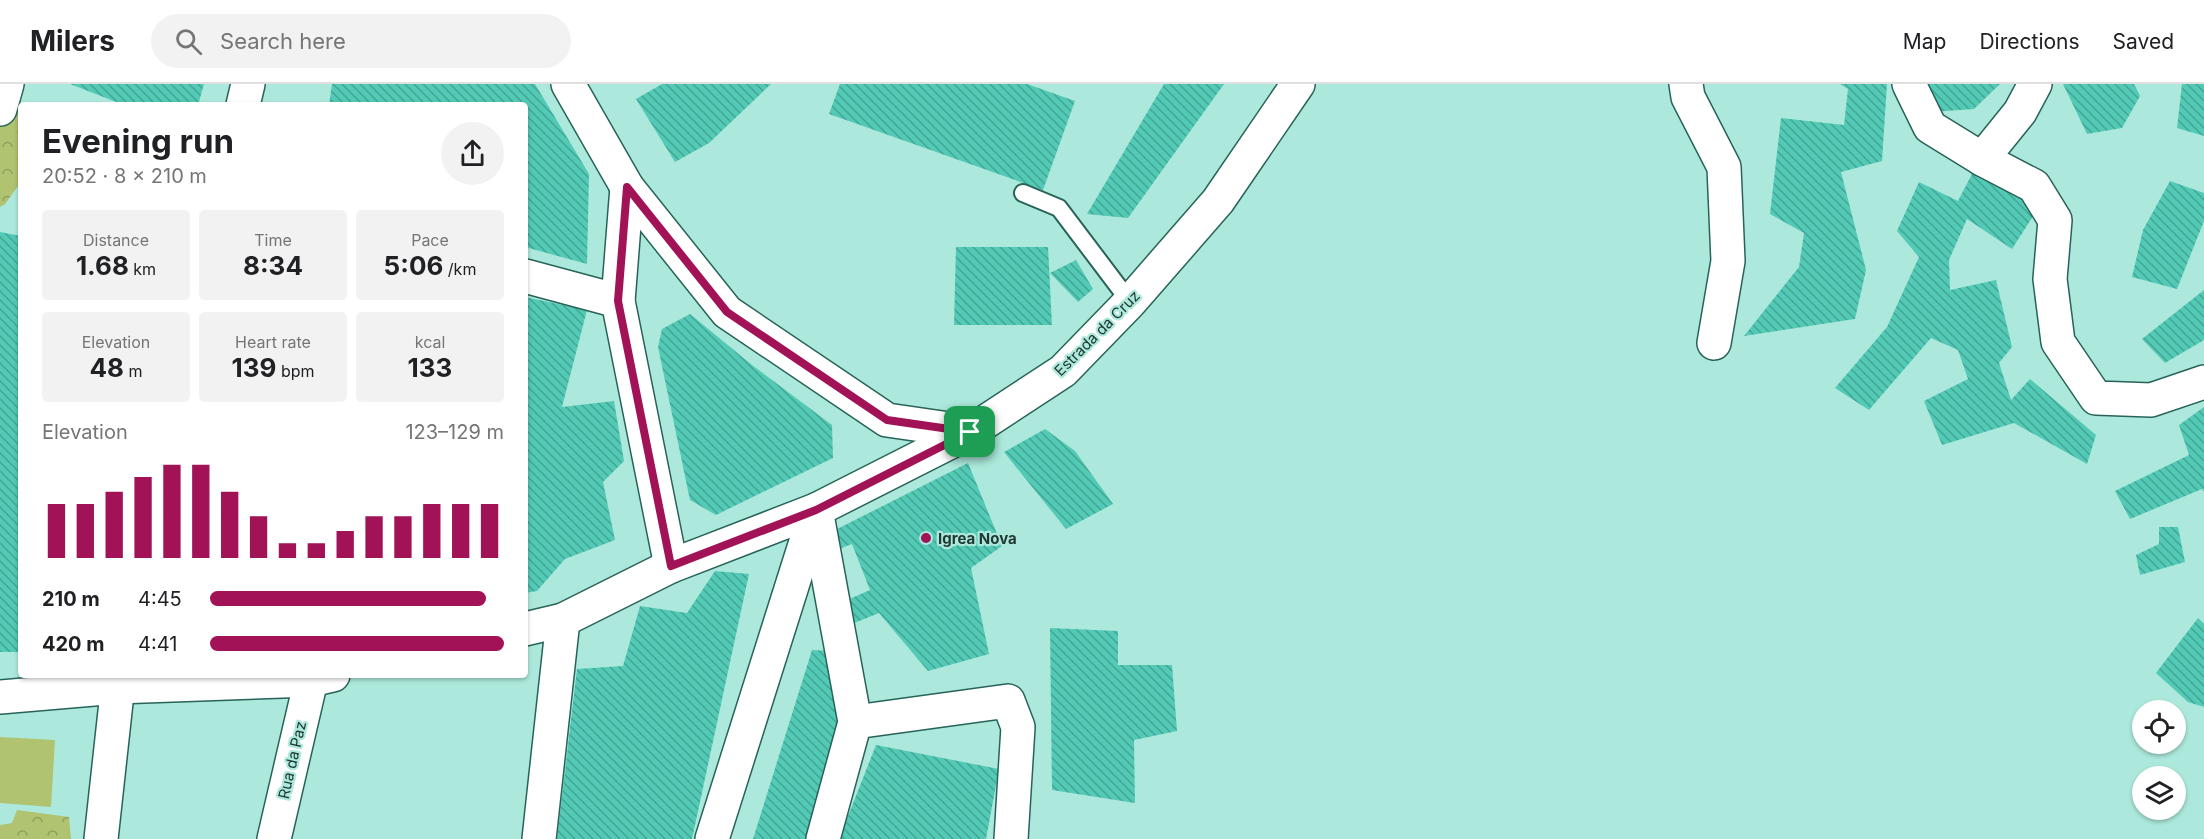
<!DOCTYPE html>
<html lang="en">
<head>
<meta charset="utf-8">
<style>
  :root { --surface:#fff; --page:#f2f2f2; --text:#202124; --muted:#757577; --line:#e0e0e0; --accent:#a21256 }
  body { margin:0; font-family:Inter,sans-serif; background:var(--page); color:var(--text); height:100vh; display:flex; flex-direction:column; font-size:22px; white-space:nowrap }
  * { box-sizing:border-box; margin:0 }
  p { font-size:20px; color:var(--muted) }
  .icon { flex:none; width:33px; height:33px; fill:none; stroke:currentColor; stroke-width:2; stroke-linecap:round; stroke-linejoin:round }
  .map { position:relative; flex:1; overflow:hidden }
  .side { position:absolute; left:18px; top:18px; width:510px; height:576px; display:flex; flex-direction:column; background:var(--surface); border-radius:6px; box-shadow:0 2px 4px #0004 }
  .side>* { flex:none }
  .fabs { position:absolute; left:2132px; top:616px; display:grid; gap:12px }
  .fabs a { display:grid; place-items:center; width:54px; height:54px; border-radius:50%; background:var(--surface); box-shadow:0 2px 4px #0004; font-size:30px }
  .pin { position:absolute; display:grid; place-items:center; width:51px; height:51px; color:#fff; margin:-26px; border-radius:12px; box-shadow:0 3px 9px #0006 }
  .round { display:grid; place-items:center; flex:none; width:63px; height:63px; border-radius:32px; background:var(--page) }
  .overview { display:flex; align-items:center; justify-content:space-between; height:102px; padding:0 24px }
  h1 { font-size:33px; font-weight:700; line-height:45px }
  .metrics { display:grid; grid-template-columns:repeat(3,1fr); gap:9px; height:102px; padding:6px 24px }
  .metrics div { display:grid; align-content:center; border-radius:6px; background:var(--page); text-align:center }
  .metrics b { font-size:26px; font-weight:700 }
  .metrics small { font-size:16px; font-weight:400 }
  .metrics p { font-size:16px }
  .chart { height:168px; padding:12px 24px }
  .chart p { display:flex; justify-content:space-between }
  .chart svg { width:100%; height:108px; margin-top:6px; stroke:var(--accent); stroke-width:6 }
  ul { padding:0 24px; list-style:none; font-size:20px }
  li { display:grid; grid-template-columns:96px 72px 1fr; align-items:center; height:45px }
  li i { height:15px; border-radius:8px; background:var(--accent) }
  header { display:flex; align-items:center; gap:36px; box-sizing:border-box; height:84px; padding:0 30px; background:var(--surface); border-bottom:2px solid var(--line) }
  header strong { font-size:28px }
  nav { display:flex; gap:33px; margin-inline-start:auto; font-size:21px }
  .search { width:420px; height:54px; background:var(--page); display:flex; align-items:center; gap:15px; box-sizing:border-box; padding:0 21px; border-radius:33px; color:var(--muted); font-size:22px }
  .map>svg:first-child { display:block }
  .forest { fill:url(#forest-crowns) }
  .pitch { fill:#afc371 }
  .building { fill:url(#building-back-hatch) }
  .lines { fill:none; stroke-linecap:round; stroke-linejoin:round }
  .lane-casing { stroke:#276359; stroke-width:20 }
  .street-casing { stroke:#276359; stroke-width:36 }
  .secondary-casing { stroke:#276359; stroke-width:36 }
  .lane { stroke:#fff; stroke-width:16 }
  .street { stroke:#fff; stroke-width:33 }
  .secondary { stroke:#fff; stroke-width:33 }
  .route-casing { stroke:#fff; stroke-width:12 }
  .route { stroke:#a21256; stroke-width:8 }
  .poi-dot { fill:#a21256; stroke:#ace9dc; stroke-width:2 }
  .labels { text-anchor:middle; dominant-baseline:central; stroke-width:4.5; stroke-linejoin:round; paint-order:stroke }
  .street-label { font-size:15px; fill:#203934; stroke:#ace9dc }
  .poi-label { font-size:15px; font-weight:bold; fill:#203934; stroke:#ace9dc; text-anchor:start }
</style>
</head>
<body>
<header>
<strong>Milers</strong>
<div class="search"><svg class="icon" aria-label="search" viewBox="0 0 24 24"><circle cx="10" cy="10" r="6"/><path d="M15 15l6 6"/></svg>Search here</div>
<nav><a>Map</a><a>Directions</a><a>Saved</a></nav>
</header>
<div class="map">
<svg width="2204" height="755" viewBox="0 0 2204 755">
  <defs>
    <pattern id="forest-crowns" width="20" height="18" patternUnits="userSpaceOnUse" patternTransform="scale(1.5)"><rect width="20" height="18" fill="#afc371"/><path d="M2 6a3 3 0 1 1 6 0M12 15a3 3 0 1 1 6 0" fill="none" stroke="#8e9f5e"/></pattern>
    <pattern id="building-back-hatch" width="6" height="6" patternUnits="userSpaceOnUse" patternTransform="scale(1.5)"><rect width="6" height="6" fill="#52cab6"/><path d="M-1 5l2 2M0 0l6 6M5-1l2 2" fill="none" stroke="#44a595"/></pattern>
  </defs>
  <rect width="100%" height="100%" fill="#ace9dc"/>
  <g class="forest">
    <polygon points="0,21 21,22 21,98 5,120 0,123"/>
    <polygon points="17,726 69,733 71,755 0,755 0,741 12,739"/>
  </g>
  <polygon class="pitch" points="0,653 55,656 51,723 0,719"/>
  <g class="building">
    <polygon points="70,0 204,0 198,21 124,21"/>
    <polygon points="332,0 535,0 589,90 587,180 525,163 525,21 329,21"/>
    <polygon points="662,0 771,0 709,59 675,78 636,15"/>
    <polygon points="840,0 1027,0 1075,17 1043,106 829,30"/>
    <polygon points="1164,0 1224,0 1128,134 1087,130"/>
    <polygon points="1840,0 1887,0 1882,77 1841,88 1866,186 1855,235 1744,252 1799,183 1804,149 1770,130 1781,34 1844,41 1848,5"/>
    <polygon points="1929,0 2000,0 1974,25 1931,28"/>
    <polygon points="2063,0 2134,0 2140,12 2122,44 2087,50"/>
    <polygon points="2182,0 2204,0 2204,52 2177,44"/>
    <polygon points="1974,86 2041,120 2012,165 1967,135 1949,176 1950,206 1996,196 2012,263 1999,279 2011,316 2030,295 2096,351 2087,380 2014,339 1942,361 1924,317 1968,295 1958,266 1931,254 1869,326 1835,304 1887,243 1919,173 1897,147 1919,98 1958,117"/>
    <polygon points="2170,97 2204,109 2204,137 2177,205 2132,193 2143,146"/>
    <polygon points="0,148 21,152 21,568 0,568"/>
    <polygon points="956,163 1048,163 1052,241 954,241"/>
    <polygon points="1076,176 1093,205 1078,218 1050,189"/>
    <polygon points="2204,206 2204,256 2165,279 2142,255"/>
    <polygon points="525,213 587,226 562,323 614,317 624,377 603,398 615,456 565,475 537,507 525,509"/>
    <polygon points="690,230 752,281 832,341 833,374 716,431 690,416 658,263 662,245"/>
    <polygon points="2204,323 2204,408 2202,405 2130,435 2115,407 2189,371 2179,341"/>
    <polygon points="1045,345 1075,367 1113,420 1066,445 1004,368"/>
    <polygon points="968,379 1002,462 971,484 989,570 928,587 879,529 847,542 838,520 870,506 852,460 839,465 833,447"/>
    <polygon points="2159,443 2178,443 2185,478 2140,491 2136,471 2159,460"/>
    <polygon points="715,487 749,490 692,755 557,755 577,585 623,582 640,522 687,529"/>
    <polygon points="2198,534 2204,540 2204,623 2188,618 2156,589"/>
    <polygon points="1050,544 1118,547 1118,581 1172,581 1177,647 1134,656 1135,719 1052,706"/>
    <polygon points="812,566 831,567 839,640 807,755 753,755"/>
    <polygon points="876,661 999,685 986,755 839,755"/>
  </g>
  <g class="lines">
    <g class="lane-casing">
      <polyline id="lane" points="1023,109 1059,124 1130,218"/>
    </g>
    <g class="street-casing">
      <g id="street">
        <polyline points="1686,0 1688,13 1724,83 1728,177 1714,259"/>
        <polyline points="1909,0 1930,43 1982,75 2034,102 2055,136 2050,195 2058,258 2096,314 2151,316 2204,298"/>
        <polyline points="243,21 248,0"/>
        <polyline points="1982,75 2020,28 2035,0"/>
        <polyline points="627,103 618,217 671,482"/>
        <polyline points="525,192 618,217"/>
        <polyline points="817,431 855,638 823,755"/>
        <polyline points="525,545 563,536 671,482 816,426 970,348"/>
        <polyline points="0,613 117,603 311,596 333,591"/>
        <polyline points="855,638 1008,617 1018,643 1011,755"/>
        <polyline points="101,755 119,591"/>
        <polyline points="274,755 311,596"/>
        <polyline points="539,755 563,536"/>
        <polyline points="712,755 816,426"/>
      </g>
    </g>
    <g class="secondary-casing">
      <g id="secondary">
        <polyline points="568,0 627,103 727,228 887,336 970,348 1063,287 1130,218 1218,117 1298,0"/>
        <polyline points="0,25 7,0"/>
      </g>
    </g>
    <use href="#lane" class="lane"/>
    <use href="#street" class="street"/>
    <use href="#secondary" class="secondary"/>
  </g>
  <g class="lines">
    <g class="route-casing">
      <polygon id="route" points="627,103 727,228 887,336 970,348 816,426 671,482 618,217"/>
    </g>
    <use href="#route" class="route"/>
  </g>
  <circle class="poi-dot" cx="926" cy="454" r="6"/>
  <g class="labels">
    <g class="street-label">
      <text transform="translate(1097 249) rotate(-45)">Estrada da Cruz</text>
      <text transform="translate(292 676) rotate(-77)">Rua da Paz</text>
    </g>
    <g class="poi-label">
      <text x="938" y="454">Igrea Nova</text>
    </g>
  </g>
</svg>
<div class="fabs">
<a><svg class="icon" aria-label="locate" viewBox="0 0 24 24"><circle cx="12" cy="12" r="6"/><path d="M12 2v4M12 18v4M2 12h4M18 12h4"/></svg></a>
<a><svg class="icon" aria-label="layers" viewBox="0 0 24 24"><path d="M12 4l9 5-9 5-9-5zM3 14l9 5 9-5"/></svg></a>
</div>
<div class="pin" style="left:970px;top:348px;background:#1e9e55"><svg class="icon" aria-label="arrive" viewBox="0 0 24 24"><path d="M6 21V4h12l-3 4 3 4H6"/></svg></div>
<section class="side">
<div class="overview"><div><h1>Evening run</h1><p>20:52 · 8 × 210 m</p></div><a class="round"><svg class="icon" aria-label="share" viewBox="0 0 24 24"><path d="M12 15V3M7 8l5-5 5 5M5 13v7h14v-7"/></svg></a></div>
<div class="metrics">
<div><p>Distance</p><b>1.68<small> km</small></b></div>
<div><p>Time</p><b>8:34</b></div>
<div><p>Pace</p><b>5:06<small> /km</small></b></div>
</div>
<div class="metrics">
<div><p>Elevation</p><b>48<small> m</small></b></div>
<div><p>Heart rate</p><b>139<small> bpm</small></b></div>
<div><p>kcal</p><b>133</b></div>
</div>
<div class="chart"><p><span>Elevation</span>123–129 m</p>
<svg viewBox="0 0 160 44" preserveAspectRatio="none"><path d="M5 44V22M15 44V22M25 44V17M35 44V11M45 44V6M55 44V6M65 44V17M75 44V27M85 44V38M95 44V38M105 44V33M115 44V27M125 44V27M135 44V22M145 44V22M155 44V22"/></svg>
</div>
<ul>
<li><b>210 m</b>4:45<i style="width:94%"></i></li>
<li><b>420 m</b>4:41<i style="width:100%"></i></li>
</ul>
</section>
</div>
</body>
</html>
